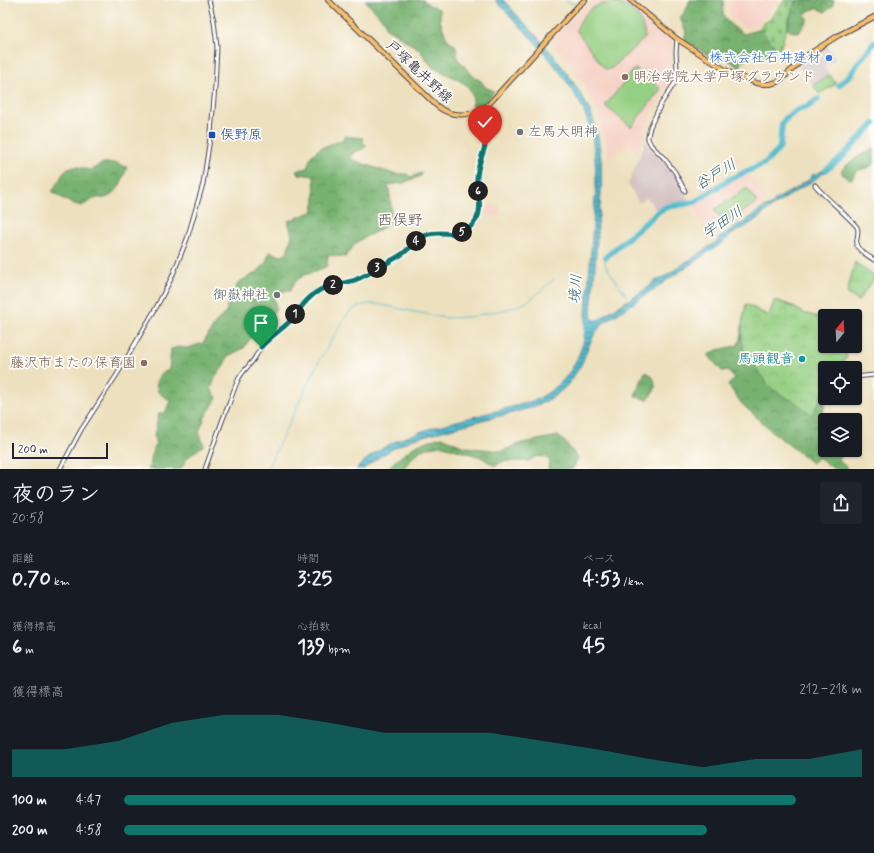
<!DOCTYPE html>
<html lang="ja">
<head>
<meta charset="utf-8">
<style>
  :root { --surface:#171b24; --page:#20242c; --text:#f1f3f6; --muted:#9ea1a6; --accent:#0f766e }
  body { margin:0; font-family:Mynerve,"Klee One",sans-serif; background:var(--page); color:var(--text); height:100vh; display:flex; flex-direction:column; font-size:15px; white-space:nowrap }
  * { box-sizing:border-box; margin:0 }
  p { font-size:13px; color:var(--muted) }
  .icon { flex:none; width:22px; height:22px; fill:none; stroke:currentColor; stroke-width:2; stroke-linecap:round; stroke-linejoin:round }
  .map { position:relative; height:469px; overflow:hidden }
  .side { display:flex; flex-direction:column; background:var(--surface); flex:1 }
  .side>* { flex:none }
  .needle { width:26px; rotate:18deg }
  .tools { position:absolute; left:818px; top:309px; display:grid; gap:8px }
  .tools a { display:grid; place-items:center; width:44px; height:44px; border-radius:4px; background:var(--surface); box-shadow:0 1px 3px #0004; font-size:20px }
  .scale { position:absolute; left:12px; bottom:10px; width:96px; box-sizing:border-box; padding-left:4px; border:2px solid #22223b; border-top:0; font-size:11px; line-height:14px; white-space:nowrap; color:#22223b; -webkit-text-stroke:3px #fdfcf7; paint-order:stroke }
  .pin { position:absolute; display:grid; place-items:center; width:34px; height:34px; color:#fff; margin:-41px -17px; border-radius:50% 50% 50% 0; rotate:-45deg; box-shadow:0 0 4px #0007 }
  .pin .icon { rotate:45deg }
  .km { position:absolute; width:20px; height:20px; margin:-10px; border-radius:50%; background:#222; color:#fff; font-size:11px; line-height:20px; text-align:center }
  .round { display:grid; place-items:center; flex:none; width:42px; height:42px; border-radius:4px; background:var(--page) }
  .headline { display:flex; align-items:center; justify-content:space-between; height:68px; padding:0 12px }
  h1 { font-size:22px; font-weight:800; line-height:30px }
  .stats { display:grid; grid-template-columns:repeat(3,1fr); gap:6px; height:68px; padding:4px 12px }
  .stats div { display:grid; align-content:center }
  .stats b { font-size:20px; font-weight:800 }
  .stats small { font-size:11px; font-weight:400 }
  .stats p { font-size:11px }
  .chart { height:112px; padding:8px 12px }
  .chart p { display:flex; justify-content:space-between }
  .chart svg { width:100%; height:72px; margin-top:4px; fill:var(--accent); opacity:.7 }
  ul { padding:0 12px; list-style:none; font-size:13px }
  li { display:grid; grid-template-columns:64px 48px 1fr; align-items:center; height:30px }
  li i { height:10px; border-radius:5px; background:var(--accent) }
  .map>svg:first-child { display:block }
  .built { fill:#f6d1c5 }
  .industrial { fill:#d1bfbf }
  .grass { fill:#95cf83; stroke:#5c785f }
  .forest { fill:url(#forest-crowns); stroke:#4d6a56 }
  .cemetery { fill:url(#cemetery-stones); stroke:#5c785f }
  .park { fill:url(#park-crowns); stroke:#5c785f }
  .water { fill:url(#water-rules); stroke:#3a6e84 }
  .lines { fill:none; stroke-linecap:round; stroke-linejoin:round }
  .stream { stroke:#51bace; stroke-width:1 }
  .river { stroke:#51bace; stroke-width:6 }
  .minor-casing { stroke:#403e4f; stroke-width:5 }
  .major-casing { stroke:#403e4f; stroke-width:6 }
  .minor { stroke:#fff; stroke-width:3 }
  .major { stroke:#f8bf6c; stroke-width:4 }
  .route-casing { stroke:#fff; stroke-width:8 }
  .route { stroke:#0f766e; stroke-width:5 }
  .shop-dot { fill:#3f7fe0; stroke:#fdfcf7; stroke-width:1.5 }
  .education-dot { fill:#8d6e63; stroke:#fdfcf7; stroke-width:1.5 }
  .worship-dot { fill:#6b7280; stroke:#fdfcf7; stroke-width:1.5 }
  .transit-dot { fill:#1a4fb4; stroke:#fdfcf7; stroke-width:1.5 }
  .culture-dot { fill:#0f9aa8; stroke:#fdfcf7; stroke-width:1.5 }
  .labels { text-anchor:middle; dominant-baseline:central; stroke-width:3.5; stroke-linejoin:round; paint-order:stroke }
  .shop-label { font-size:14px; fill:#366cbe; stroke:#fdfcf7; text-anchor:end }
  .street-label { font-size:14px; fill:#22223b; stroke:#fdfcf7 }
  .education-label { font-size:14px; fill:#785e54; stroke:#fdfcf7; text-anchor:start }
  .worship-label { font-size:14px; fill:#5b616d; stroke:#fdfcf7; text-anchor:start }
  .transit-label { font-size:14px; fill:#164399; stroke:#fdfcf7; text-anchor:start }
  .culture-label { font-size:14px; fill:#0d838f; stroke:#fdfcf7; text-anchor:end }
  .water-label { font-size:15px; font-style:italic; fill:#355f76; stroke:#fdfcf7 }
  .neighbourhood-label { font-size:15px; fill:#5f4c50; stroke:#fdfcf7 }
</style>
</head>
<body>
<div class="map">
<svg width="874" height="469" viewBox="0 0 874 469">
  <defs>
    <pattern id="forest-crowns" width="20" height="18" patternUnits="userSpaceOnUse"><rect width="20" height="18" fill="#78b271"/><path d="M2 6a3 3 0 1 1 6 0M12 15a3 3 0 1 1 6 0" fill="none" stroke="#62905e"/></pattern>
    <pattern id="cemetery-stones" width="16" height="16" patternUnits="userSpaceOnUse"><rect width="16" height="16" fill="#95cf83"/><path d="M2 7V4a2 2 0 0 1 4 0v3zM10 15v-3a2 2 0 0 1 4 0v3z" fill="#80b172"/></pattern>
    <pattern id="park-crowns" width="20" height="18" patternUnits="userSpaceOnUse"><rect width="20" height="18" fill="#95cf83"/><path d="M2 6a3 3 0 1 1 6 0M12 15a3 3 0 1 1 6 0" fill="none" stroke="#80b172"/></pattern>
    <pattern id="water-rules" width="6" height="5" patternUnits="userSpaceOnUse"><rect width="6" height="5" fill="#51bace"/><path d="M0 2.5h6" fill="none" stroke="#4397a8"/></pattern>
  </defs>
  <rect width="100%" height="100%" fill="#fdfcf7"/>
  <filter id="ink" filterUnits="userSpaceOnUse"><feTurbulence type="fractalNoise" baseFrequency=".025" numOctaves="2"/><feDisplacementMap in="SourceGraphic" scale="8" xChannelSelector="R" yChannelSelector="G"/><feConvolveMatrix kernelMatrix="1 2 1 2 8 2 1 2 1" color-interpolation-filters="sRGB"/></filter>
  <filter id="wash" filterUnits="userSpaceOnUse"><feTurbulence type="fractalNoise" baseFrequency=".012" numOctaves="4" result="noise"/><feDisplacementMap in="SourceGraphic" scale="16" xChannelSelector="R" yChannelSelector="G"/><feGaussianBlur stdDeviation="0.9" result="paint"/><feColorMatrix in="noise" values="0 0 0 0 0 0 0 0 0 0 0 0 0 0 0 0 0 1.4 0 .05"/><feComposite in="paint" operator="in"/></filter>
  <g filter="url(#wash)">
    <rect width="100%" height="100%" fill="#ede0be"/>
    <g class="built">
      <polygon points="594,0 624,0 672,41 671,55 672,73 671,80 658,101 643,134 643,139 638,152 629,145 608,158 602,127 597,109 590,96 570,63 551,41 584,7"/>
      <polygon points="733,0 779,0 765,17 750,28 745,29 730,16 729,8"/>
      <polygon points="747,173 767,201 708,241 694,205 706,199 733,178"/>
      <polygon points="492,204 501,207 500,216 496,215 495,217 481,213 482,206 492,206"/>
    </g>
    <g class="industrial">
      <polygon points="827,45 836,58 824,66 830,75 813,85 799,67 809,57"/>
      <polygon points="646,141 650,148 663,160 672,172 691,204 681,205 667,207 657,211 647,198 639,203 628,184"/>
    </g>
    <g class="grass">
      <path d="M614,2C633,8 643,17 645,38L612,68C608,70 606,70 603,67L576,30C584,11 594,4 614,2Z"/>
      <polygon points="635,68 661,89 631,127 605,106"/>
    </g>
    <g class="forest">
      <polygon points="365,0 423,0 429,5 439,9 440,12 440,20 443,29 447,39 456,46 458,59 474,77 481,81 485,87 494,91 487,101 478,107 472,105 473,97 467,85 451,76 433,68 418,48 407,42 395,33 385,27 385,22"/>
      <path d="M690,0H723C724,4 722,9 723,13C725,23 736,28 744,34L757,30H762L775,47V50C768,55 764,55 757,52L742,62L740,68L721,55L717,61L684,40L686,32L680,18L687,8Z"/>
      <polygon points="798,0 834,0 832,7 825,12 818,8 810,10 804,15 808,19 799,33 790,31 787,28 793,10"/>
      <path d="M345,136L363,138V144L367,145L363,149L354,152L351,159L364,164L394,174H408L411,177L422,173L421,176L403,183L388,185L390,195L392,219C382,232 367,234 355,244C352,248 349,253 345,257L328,255L327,266L315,272L304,275L296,281L290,291H278L274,297L276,308L256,338L251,337L244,348L228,356L223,367L215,378L211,389L217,398L204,419L199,432L204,445L188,457L181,469H146L150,467L152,453L156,444L154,436L159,413H165L170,401L158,392L156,381L162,373L169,370L171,349L178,347L188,348L203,343L217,321L226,312L228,302L239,282L256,273L265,264L270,252L281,256L287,252L292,236L288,221L312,212L315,201L314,176L299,174L296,171L307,168L311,156L320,148L342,140Z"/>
      <path d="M874,148V165L872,164L870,167L856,171L852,179H850L843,175L841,171C848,162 864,153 874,148Z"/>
      <path d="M103,163H115L127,167C123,178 119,194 105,198C102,199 99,197 96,198C91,200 86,204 81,206L69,202L52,192L63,174L68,168L72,167H79L88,170H91Z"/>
      <polygon points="774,301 779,301 792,306 803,313 822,318 825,319 825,346 850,346 846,354 847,358 836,368 825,368 825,390 822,397 825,403 823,412 828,420 825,420 825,450 840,450 844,453 838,460 849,469 834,469 818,457 812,463 774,433 742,404 728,385 735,379 727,370 722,371 708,355 717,350 727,348 738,345 740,339 746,304 769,316"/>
      <path d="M645,372C652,373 656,381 655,388C654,393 650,397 647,400L635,396C638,387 642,380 645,372Z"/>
      <polygon points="558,436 564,441 578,458 573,469 548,469 550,460 544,457 536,456 529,461 504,461 495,466 481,457 440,445 430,447 421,450 411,459 403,469 389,469 392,464 399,458 415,446 427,441 442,437 462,446 473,448 502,451 522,443"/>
    </g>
    <polygon class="cemetery" points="785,0 797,0 793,6 780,50 775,47 760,28 762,24 769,20"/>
    <g class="park">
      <polygon points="830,75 836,84 819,94 813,85"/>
      <polygon points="747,188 757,202 725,225 715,211 715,209"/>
      <polygon points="855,262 874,276 874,279 858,301 848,294 847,292"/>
      <polygon points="774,301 779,301 797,309 803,313 822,318 825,319 825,346 850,346 846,354 847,358 836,368 825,368 825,390 812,415 794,401 777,393 768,385 760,373 745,354 742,340 742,324 746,304 769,316"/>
    </g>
    <path class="water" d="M495,0H503C534,33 567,66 588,107C600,131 603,165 601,191C601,202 599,213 598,224C596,254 594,283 591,312L592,319C598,322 601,318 606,314L652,285L651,284L657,280L661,279L718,241V239L739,224H742L760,210L774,203L775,200L800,186L802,183L808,181L812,175L814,174L815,175L834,164C818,179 799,189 781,201C778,204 773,206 768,210C761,216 752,223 743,228C736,232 730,234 725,241L604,323C591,334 588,350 581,365C577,371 573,377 569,383C549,407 516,412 487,419C463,425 440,432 416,438C397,446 379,455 364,469H356C383,441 420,431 457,421C483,414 510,408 536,400C564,385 575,369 584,340L596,186C596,162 594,137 585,114C581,104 575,94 569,85C548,54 521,27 495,0Z"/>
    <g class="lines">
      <g class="stream">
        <polyline points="566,0 570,3 576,3"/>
        <polyline points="606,257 605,264 607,268 627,296"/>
        <polyline points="267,469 320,359 345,318 351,310 355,308 366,304 377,304 445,318 468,317 508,309 525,303 535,296 554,279"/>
      </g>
      <g class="river">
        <polyline points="839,85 852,73 858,63 874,43"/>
        <polyline points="826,170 840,159 874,124"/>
        <polyline points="606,257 659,211 667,207 695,202 730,179 765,163 779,149 780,146 782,124 785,119 798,110 807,107 818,99"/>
      </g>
    </g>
  </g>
  <g filter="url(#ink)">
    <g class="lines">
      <g class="minor-casing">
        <g id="minor">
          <polyline points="677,39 676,52 677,71 676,81 661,104 650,127 648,136 648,139 651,145 664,158 675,172 685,191"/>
          <path d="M815,185C822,194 831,201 839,209C845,215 852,221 857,227C860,233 855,240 857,246C860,252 869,256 874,260"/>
          <polyline points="855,377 874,375"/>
          <polyline points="60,469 81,430 118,373 157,306 172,277 187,239 203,184 211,132 215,87 217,47 214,21 209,0"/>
          <path d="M205,469C213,447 220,425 229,404C232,395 235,386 239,378C243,371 249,366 254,359C257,354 260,349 264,344C271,336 281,330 288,322C298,312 304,299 317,291C330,284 346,284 360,278C373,272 390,263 402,254C408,249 414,243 420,238C436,227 457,241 471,226C487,210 474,190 478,171C480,157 489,143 490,128C490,120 488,114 484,108"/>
        </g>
      </g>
      <g class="major-casing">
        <g id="major">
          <path d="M328,0L437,106C451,118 473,117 488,105L578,6L585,0"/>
          <polyline points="630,0 677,39 727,71 756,83 762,84 770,84 777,82 785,76 809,54 839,35 874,17"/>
        </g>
      </g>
      <use href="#minor" class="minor"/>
      <use href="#major" class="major"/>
    </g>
  </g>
  <g class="lines" filter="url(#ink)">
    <g class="route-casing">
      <path id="route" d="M261,347C269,337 280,331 288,323C299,312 305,298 320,290C331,284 343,284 355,280C368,275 380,267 392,260C398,257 403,254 407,250C413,245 419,238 426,235C445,228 461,243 476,220C484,207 476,193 477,178C477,167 482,157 485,146"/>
    </g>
    <use href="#route" class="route"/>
  </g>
  <circle class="shop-dot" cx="829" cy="58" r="4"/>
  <g class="education-dot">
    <circle cx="625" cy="77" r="4"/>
    <circle cx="144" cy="363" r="4"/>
  </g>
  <g class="worship-dot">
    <circle cx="520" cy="132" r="4"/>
    <circle cx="277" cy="295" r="4"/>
  </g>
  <rect class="transit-dot" x="208" y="131" width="8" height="8" rx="2"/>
  <circle class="culture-dot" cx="802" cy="359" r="4"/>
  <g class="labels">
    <g class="shop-label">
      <text x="821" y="58">株式会社石井建材</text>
    </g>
    <g class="street-label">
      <text transform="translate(419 72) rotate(43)">戸塚亀井野線</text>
    </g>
    <g class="education-label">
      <text x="633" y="77">明治学院大学戸塚グラウンド</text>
      <text x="136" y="363" text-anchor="end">藤沢市またの保育園</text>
    </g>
    <g class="worship-label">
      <text x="528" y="132">左馬大明神</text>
      <text x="269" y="295" text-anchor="end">御嶽神社</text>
    </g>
    <g class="transit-label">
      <text x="220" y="135">俣野原</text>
    </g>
    <g class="culture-label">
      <text x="794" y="359">馬頭観音</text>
    </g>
    <g class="water-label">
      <text transform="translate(716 175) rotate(-31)">谷戸川</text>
      <text transform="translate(723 223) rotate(-34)">宇田川</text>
      <text transform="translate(576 289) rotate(-85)">境川</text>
    </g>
    <g class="neighbourhood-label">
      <text x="400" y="221">西俣野</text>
    </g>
  </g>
</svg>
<div class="tools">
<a><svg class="needle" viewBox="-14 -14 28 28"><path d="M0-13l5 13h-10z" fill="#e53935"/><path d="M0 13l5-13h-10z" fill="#9ea1a6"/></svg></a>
<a><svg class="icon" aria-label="locate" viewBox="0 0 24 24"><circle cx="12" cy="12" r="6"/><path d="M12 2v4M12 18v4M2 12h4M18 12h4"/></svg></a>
<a><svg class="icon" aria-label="layers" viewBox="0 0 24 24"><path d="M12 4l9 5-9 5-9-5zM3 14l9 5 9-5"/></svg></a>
</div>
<div class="scale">200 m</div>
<div class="pin" style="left:261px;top:347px;background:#1e9e55"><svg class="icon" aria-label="arrive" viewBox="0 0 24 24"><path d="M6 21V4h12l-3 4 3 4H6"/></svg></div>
<div class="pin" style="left:485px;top:146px;background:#d93025"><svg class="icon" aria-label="check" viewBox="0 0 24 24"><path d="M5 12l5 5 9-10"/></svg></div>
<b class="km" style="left:295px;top:314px">1</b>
<b class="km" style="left:333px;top:285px">2</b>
<b class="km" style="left:377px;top:268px">3</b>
<b class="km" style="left:416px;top:241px">4</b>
<b class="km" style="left:462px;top:232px">5</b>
<b class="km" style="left:478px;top:191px">6</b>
</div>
<section class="side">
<div class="headline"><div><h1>夜のラン</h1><p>20:58</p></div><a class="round"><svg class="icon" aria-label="share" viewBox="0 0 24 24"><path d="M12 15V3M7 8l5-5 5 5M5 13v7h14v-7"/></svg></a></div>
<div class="stats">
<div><p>距離</p><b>0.70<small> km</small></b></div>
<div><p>時間</p><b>3:25</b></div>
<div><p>ペース</p><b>4:53<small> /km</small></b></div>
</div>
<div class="stats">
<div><p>獲得標高</p><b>6<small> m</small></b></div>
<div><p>心拍数</p><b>139<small> bpm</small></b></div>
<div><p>kcal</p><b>45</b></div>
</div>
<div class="chart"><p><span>獲得標高</span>212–218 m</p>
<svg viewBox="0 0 160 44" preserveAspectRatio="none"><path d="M0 44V27L10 27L20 22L30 11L40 6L50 6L60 11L70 17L80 17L90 17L100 22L110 27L120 33L130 38L140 33L150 33L160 27V44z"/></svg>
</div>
<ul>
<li><b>100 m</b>4:47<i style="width:91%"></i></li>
<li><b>200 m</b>4:58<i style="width:79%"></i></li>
</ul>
</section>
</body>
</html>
